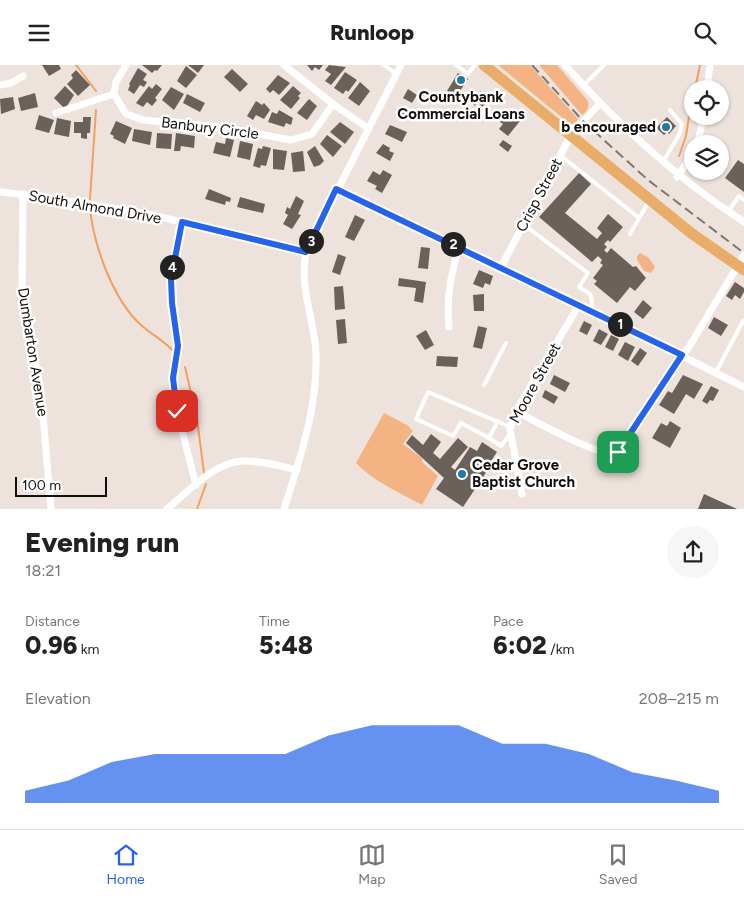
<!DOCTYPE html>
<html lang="en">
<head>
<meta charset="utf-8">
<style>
  :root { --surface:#fff; --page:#f6f6f6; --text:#222; --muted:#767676; --line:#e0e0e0; --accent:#2563eb }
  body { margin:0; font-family:Figtree,sans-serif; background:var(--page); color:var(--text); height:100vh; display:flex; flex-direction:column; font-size:19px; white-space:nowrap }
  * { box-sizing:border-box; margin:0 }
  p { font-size:16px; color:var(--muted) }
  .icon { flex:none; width:28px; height:28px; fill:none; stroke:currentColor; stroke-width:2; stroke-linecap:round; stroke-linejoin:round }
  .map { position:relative; height:444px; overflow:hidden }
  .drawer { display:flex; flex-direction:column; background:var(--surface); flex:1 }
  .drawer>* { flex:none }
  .tools { position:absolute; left:684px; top:15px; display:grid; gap:10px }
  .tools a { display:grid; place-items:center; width:45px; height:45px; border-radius:50%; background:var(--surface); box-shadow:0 1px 4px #0004; font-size:25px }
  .scale { position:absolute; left:15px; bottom:12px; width:92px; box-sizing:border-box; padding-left:5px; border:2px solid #120e0c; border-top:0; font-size:14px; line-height:18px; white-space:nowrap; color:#120e0c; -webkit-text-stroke:4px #fff; paint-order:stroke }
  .pin { position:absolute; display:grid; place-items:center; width:42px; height:42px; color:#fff; margin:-21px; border-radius:10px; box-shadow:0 2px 8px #0006 }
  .km { position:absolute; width:25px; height:25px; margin:-12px; border-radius:50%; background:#222; color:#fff; font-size:14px; line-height:25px; text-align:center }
  .round { display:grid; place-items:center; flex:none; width:52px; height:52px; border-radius:26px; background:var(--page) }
  .summary { display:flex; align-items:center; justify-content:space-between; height:85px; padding:0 25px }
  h1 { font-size:28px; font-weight:800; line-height:38px }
  .metrics { display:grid; grid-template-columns:repeat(3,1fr); gap:8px; height:85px; padding:5px 25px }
  .metrics div { display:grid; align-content:center }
  .metrics b { font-size:25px; font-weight:800 }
  .metrics small { font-size:14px; font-weight:400 }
  .metrics p { font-size:14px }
  .chart { height:140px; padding:10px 25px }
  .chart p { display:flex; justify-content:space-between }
  .chart svg { width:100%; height:90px; margin-top:5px; fill:var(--accent); opacity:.7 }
  header { display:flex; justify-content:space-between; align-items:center; height:65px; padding:0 25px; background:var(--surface); font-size:22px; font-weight:800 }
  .tabs { display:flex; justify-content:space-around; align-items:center; height:70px; border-top:1px solid var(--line); background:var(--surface); font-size:14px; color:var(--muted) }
  .tabs a { display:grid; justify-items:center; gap:2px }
  .tabs .selected { color:var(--accent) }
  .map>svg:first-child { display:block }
  .green { fill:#f4b383 }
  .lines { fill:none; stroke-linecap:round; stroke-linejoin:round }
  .stream { stroke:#f39f5e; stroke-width:2 }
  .building { fill:#6a615b }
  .lane { stroke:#fff; stroke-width:4 }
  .street { stroke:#fff; stroke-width:7 }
  .primary { stroke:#e9ac69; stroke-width:11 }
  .rail { stroke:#7d7672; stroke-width:2; stroke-dasharray:10 5; stroke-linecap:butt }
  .route-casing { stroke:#fff; stroke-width:10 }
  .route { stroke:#2563eb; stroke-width:6 }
  .poi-dot { fill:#207aa8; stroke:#fff; stroke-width:2 }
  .labels { text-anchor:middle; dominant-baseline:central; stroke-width:5; stroke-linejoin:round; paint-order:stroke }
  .poi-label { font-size:15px; font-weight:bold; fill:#120e0c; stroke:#fff }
  .street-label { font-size:15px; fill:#120e0c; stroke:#fff }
</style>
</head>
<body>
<header><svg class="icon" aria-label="menu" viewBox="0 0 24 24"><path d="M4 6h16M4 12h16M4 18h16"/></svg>Runloop<svg class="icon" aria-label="search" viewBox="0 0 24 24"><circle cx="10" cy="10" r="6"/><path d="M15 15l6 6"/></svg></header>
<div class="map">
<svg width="744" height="444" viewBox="0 0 744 444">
  <rect width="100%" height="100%" fill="#eee3dc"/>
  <g class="green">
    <polygon points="498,0 530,0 578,54 575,59 570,59"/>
    <path d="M539,0H557L588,36C589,42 587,47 582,50Z"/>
    <polygon points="640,188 649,193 655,202 651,208 644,206 637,195 637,191"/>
    <path d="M384,348L407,360L413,366L403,379L422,393V397L438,411L422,440C399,427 374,417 356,398Z"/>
  </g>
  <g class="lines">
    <g class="stream">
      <polyline points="76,0 96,26"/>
      <polyline points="695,24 700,0"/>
      <polyline points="679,91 686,71 692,32"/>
      <polyline points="90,134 96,45"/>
      <path d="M90,142C93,179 113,235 141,260C152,270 165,276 174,287"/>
      <polyline points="185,302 197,354 204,408"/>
      <polyline points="197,444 206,419"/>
    </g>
  </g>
  <g class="building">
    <polygon points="42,0 59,0 61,4 49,11"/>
    <polygon points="142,0 162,0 157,6 155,5 152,8"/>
    <polygon points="188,0 204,0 198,8"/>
    <polygon points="307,0 323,0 319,5 315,2 312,6"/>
    <polygon points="329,0 346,2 331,20 325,16 331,9 325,5"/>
    <polygon points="186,1 197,10 186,23 177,16"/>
    <polygon points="138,3 147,9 143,15 147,17 144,22 140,20 134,29 128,25 130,20 129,19"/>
    <polygon points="232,4 248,19 240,27 224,12"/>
    <polygon points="76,5 90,20 78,31 67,19 73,13 71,10"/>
    <polygon points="345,7 357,15 348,27 346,25 343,29 334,23"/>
    <polygon points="458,8 468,14 456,32 447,26"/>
    <polygon points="278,10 290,18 279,30 273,25 270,28 266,24"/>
    <polygon points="360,17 370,26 359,41 348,33"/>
    <polygon points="156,19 162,24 155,33 157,35 152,41 147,37 143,42 136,38 149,21 152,24"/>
    <polygon points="65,21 74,30 65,44 54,33"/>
    <polygon points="293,21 301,28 298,31 300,33 291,44 280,35"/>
    <polygon points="171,22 184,29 174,45 162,35"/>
    <polygon points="408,24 417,30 412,38 403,33"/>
    <polygon points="481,26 490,35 482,42 478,37 475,41 471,37"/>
    <polygon points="35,28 38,42 21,46 18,33"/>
    <polygon points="187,29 205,38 200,47 183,38"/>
    <polygon points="13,32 15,44 1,49 0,34"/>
    <polygon points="309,34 317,41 307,55 297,48"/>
    <polygon points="256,36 262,40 264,38 270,45 264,54 256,50 253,55 247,51"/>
    <polygon points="401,41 409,45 404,55 395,50"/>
    <polygon points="279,45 293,53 291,60 286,58 284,62 268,57 272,47 277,49"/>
    <polygon points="509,48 520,56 508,71 499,64 503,59 500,57"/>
    <polygon points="39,50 54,55 49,68 35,64"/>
    <polygon points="83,52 91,52 90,68 87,68 87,74 81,73 81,68 74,68 74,57 83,57"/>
    <polygon points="667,52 676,61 669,69 667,67 664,70 656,63"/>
    <polygon points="57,53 71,56 69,72 54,69"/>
    <polygon points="116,56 132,63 125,79 113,73 114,71 110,69"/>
    <polygon points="340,57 354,67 345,79 330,67"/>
    <polygon points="390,60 407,67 402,77 385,69"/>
    <polygon points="134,64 152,67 150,80 132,76"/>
    <polygon points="157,68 172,69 171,84 156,83"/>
    <polygon points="176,68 195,71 194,83 181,81 180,86 174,86"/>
    <polygon points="327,70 342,81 333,92 320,79"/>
    <polygon points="226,73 234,75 230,92 213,88 216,77 225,79"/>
    <polygon points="503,75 512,81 508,87 499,80"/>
    <polygon points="240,76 253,79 250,95 237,92"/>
    <polygon points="383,79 390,83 389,86 394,88 390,96 376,88"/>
    <polygon points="263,81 271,83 266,101 261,100 260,103 253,101 258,83 262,84"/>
    <polygon points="315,81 324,96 320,100 314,102 307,87"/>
    <polygon points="273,84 287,86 284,105 273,104"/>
    <polygon points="303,86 305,106 293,107 291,88"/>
    <polygon points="738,95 744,99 744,127 725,113"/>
    <polygon points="383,105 392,110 382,128 375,124 377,121 367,116 373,106 380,110"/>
    <polygon points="579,108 591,119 565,148 597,174 602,168 597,163 608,149 623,162 610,177 608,175 604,179 607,182 604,185 607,188 611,183 633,202 636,201 646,213 635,226 630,222 617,238 594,219 597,216 593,213 603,200 600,198 602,195 598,191 592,197 539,152"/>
    <polygon points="209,124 231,133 230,137 226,136 225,140 205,134"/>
    <polygon points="296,131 304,136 298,149 301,150 292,164 283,159 288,150 285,148 287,142 290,144"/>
    <polygon points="240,132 265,139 263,148 237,142"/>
    <polygon points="355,150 365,155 354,176 345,172"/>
    <polygon points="421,182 430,183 428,204 418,203"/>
    <polygon points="338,189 346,192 340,210 332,207"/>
    <polygon points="479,205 493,211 490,220 485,218 483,223 473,219"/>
    <polygon points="399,213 426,217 423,238 414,236 416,223 398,221"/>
    <polygon points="735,217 744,223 744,227 740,234 735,230 732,235 726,231"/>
    <polygon points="343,221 345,244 335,245 334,222"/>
    <polygon points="484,229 484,246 474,246 473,230"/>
    <polygon points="643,235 652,243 643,254 634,247"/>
    <polygon points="714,252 728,260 721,271 708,263"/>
    <polygon points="345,254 347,278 338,279 336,255"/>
    <polygon points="584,256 592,260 587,270 579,266"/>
    <polygon points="478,261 487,263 482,284 473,282"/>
    <polygon points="599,264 608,269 601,280 593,276"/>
    <polygon points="426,265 434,280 425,285 416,271"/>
    <polygon points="611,270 619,274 613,286 605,282"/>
    <polygon points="625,277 635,282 628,296 618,290"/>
    <polygon points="640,283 647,288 638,301 631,296"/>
    <polygon points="437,291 458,292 457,302 436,301"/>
    <polygon points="554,310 570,318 565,327 550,319"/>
    <polygon points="683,310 703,319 694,334 686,329 674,349 659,340 668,326 672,328"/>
    <polygon points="711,321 719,325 713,336 710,335 707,339 702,336"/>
    <polygon points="545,325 558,332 554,339 542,332"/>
    <polygon points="670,356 681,363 670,383 652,373 661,358 667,361"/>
    <polygon points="431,369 441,377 433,388 440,394 458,373 468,382 451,402 455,405 470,382 477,386 482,377 497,387 491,396 493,397 463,442 436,424 444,413 406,378 412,370 423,380"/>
    <polygon points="704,429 737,444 698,444"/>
  </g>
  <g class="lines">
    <g class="lane">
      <polyline points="384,0 396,9"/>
      <polyline points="456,0 468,9 475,0"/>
      <polyline points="583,21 604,0"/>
      <polyline points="560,90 638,152"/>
      <polyline points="663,97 680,68 682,59 670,45"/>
      <polyline points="728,147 739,131 744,135"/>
      <polyline points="523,159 588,208 579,222 590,229 592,236 591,245"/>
      <polyline points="630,169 649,136"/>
      <polyline points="716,307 743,256"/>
      <polyline points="484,320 506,278"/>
      <polyline points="498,356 489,373 501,381 510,369"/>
      <polyline points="489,373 461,358 453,371 416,354 428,327 510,362"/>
    </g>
    <g class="street">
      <polyline points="126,0 116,17 114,29 126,49 143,55 221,62 291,75 312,69 333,39 284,0"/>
      <path d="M565,0C616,58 679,115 744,157"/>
      <polyline points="0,20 11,18 23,11"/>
      <polyline points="707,24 710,0"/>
      <polyline points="333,39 369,64"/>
      <polyline points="56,48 114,29"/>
      <polyline points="698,79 703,51"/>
      <polyline points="677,112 692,90"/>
      <polyline points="336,124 590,245 744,322"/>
      <polyline points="0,127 44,132 148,149 306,187"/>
      <polyline points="23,129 22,226 41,327 51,444"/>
      <polyline points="182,157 171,214 172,238 178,281 173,324 177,346 196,420"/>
      <polyline points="501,202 571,70 600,38"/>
      <path d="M449,262C446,233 451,209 459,182"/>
      <path d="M516,346C532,355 602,393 616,389L668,309L689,282L744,190"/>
      <polyline points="522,429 510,364 516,346 579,240"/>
      <path d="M167,444C188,427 213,398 242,396C260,395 280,401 297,405"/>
      <path d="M284,444C300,394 318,341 316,288C314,253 299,223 306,187L401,0"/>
    </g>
    <polyline class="primary" points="484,0 691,168 744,205"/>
    <polyline class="rail" points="532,0 583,56 648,115 744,188"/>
  </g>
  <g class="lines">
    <g class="route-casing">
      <polyline id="route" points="177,346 173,313 178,281 172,238 171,214 182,157 306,187 336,124 682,290 618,387"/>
    </g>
    <use href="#route" class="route"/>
  </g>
  <g class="poi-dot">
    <circle cx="461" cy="15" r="5"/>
    <circle cx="666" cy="62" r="5"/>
    <circle cx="462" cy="409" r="5"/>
  </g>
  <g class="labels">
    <g class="poi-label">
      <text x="461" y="32">Countybank<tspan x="461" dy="17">Commercial Loans</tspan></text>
      <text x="656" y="62" text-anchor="end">b encouraged</text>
      <text x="472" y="400" text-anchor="start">Cedar Grove<tspan x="472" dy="17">Baptist Church</tspan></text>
    </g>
    <g class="street-label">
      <text transform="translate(210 63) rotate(7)">Banbury Circle</text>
      <text transform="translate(539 130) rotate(-62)">Crisp Street</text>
      <text transform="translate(95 142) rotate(10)">South Almond Drive</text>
      <text transform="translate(33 287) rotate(81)">Dumbarton Avenue</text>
      <text transform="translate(535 318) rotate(-61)">Moore Street</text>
    </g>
  </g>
</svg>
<div class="tools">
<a><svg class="icon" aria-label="locate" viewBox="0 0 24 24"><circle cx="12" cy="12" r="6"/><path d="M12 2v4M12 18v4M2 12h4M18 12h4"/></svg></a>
<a><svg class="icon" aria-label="layers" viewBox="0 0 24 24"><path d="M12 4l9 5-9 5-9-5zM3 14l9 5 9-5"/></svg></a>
</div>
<div class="scale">100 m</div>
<div class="pin" style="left:618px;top:387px;background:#1e9e55"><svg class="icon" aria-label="arrive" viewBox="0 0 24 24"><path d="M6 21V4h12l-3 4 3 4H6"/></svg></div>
<div class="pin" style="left:177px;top:346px;background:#d93025"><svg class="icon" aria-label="check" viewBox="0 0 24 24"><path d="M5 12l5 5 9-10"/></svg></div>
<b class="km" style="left:620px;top:259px">1</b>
<b class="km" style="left:453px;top:179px">2</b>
<b class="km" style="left:311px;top:176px">3</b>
<b class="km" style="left:172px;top:202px">4</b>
</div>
<section class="drawer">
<div class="summary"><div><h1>Evening run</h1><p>18:21</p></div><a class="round"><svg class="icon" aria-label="share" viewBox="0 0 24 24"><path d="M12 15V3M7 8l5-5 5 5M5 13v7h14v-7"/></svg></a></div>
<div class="metrics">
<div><p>Distance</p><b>0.96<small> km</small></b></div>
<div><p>Time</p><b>5:48</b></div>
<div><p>Pace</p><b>6:02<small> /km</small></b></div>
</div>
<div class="chart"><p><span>Elevation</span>208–215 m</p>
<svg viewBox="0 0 160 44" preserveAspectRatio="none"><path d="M0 44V38L10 33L20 24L30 20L40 20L50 20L60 20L70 11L80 6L90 6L100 6L110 15L120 15L130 20L140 29L150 33L160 38V44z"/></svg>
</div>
</section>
<nav class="tabs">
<a class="selected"><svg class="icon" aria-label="home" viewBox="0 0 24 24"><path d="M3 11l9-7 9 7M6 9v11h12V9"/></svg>Home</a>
<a><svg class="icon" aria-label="map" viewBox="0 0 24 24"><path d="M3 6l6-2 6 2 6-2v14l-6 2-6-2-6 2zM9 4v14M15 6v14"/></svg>Map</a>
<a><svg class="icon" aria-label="saved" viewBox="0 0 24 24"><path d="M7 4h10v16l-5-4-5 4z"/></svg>Saved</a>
</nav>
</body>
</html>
